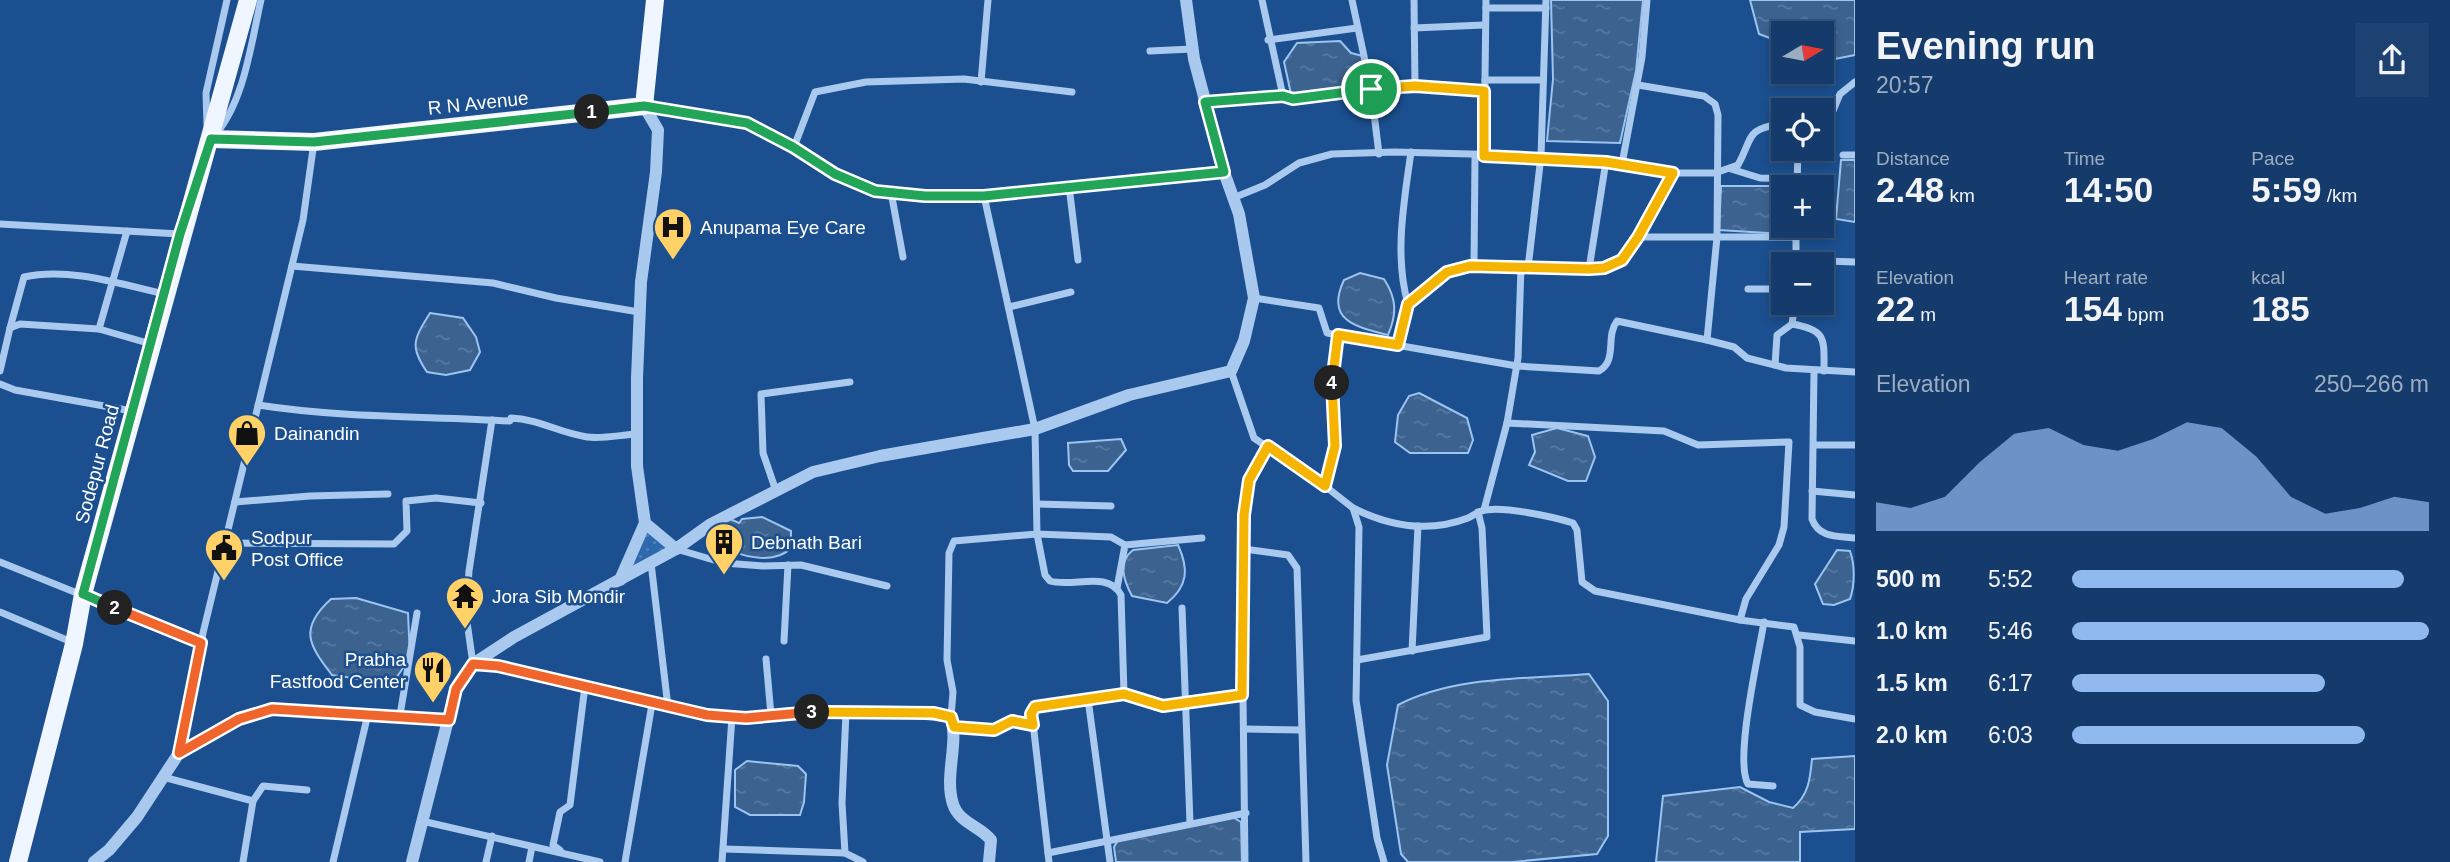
<!DOCTYPE html>
<html lang="en">
<head>
<meta charset="utf-8">
<style>
  :root { --surface:#143b6b; --page:#1d4271; --text:#f1f3f6; --muted:#9dadc1; --line:#33557e; --accent:#90b9f0 }
  body { margin:0; font-family:Arial,sans-serif; background:var(--page); color:var(--text); height:100vh; display:flex; flex-direction:column; font-size:26px; white-space:nowrap }
  * { box-sizing:border-box; margin:0 }
  p { font-size:23px; color:var(--muted) }
  .icon { flex:none; width:38px; height:38px; fill:none; stroke:currentColor; stroke-width:2; stroke-linecap:round; stroke-linejoin:round }
  .map { position:relative; flex:1; overflow:hidden }
  .sheet { display:flex; flex-direction:column; background:var(--surface); width:595px }
  .sheet>* { flex:none }
  .needle { width:46px; rotate:80deg }
  .buttons { position:absolute; left:1771px; top:21px; display:grid; gap:14px }
  .buttons a { display:grid; place-items:center; width:63px; height:63px; border-radius:0px; background:var(--surface); box-shadow:0 4px 10px #0003,0 0 0 2px var(--line); font-size:35px }
  .pin { position:absolute; display:grid; place-items:center; width:60px; height:60px; color:#fff; margin:-30px; border:4px solid #fff; border-radius:50%; box-shadow:0 2px 7px #0007 }
  .km { position:absolute; width:35px; height:35px; margin:-18px; border-radius:50%; background:#222; color:#fff; font-size:19px; line-height:35px; text-align:center }
  .round { display:grid; place-items:center; flex:none; width:74px; height:74px; border-radius:0px; background:var(--page) }
  .head { display:flex; align-items:center; justify-content:space-between; height:119px; padding:0 21px }
  h1 { font-size:38px; font-weight:700; line-height:52px }
  .metrics { display:grid; grid-template-columns:repeat(3,1fr); gap:10px; height:119px; padding:7px 21px }
  .metrics div { display:grid; align-content:center }
  .metrics b { font-size:35px; font-weight:700 }
  .metrics small { font-size:19px; font-weight:400 }
  .metrics p { font-size:19px }
  .chart { height:196px; padding:14px 21px }
  .chart p { display:flex; justify-content:space-between }
  .chart svg { width:100%; height:126px; margin-top:7px; fill:var(--accent); opacity:.7 }
  ul { padding:0 21px; list-style:none; font-size:23px }
  li { display:grid; grid-template-columns:112px 84px 1fr; align-items:center; height:52px }
  li i { height:18px; border-radius:9px; background:var(--accent) }
  main { display:flex; flex:1; min-height:0 }
  .map>svg:first-child { display:block }
  .grass { fill:url(#grass-dots) }
  .water { fill:url(#water-ripples); stroke:#9cc4f0; stroke-width:2 }
  .lines { fill:none; stroke-linecap:round; stroke-linejoin:round }
  .minor { stroke:#a9c9ee; stroke-width:7 }
  .tertiary { stroke:#a9c9ee; stroke-width:12 }
  .primary { stroke:#f0f6ff; stroke-width:18 }
  .split-1-casing { stroke:#fff; stroke-width:14 }
  .split-2-casing { stroke:#fff; stroke-width:14 }
  .split-3-casing { stroke:#fff; stroke-width:14 }
  .split-4-casing { stroke:#fff; stroke-width:14 }
  .split-5-casing { stroke:#fff; stroke-width:14 }
  .split-1 { stroke:#22a559; stroke-width:9 }
  .split-2 { stroke:#22a559; stroke-width:9 }
  .split-3 { stroke:#f0652b; stroke-width:9 }
  .split-4 { stroke:#f5b400; stroke-width:9 }
  .split-5 { stroke:#f5b400; stroke-width:9 }
  .labels { text-anchor:middle; dominant-baseline:central; stroke-width:5; stroke-linejoin:round; paint-order:stroke }
  .street-label { font-size:19px; fill:#fff; stroke:#1b4f8f }
  .poi-label { font-size:19px; fill:#fff; stroke:#1b4f8f; text-anchor:start }
</style>
</head>
<body>
<main>
<div class="map">
<svg width="1855" height="862" viewBox="0 0 1855 862">
  <defs>
    <pattern id="grass-dots" width="8" height="8" patternUnits="userSpaceOnUse" patternTransform="scale(1.75)"><rect width="8" height="8" fill="#2e69ad"/><path d="M2 2h.1M6 6h.1" fill="none" stroke="#4d80b9" stroke-width="1.8" stroke-linecap="round"/></pattern>
    <pattern id="water-ripples" width="26" height="14" patternUnits="userSpaceOnUse" patternTransform="scale(1.75)"><rect width="26" height="14" fill="#3c6290"/><path d="M2 4q2-2 4 0t4 0M15 11q2-2 4 0t4 0" fill="none" stroke="#597aa1"/></pattern>
  </defs>
  <rect width="100%" height="100%" fill="#1b4f8f"/>
  <polygon class="grass" points="646,529 672,549 628,574"/>
  <g class="water">
    <polygon points="1551,0 1643,0 1636,71 1620,143 1547,141 1553,79"/>
    <polygon points="1750,0 1855,0 1855,55 1830,60 1822,57 1822,33 1783,33 1783,43 1759,34"/>
    <polygon points="1340,41 1351,53 1363,56 1369,87 1305,101 1291,94 1284,62 1297,43"/>
    <polygon points="1841,160 1855,160 1855,222 1836,219"/>
    <polygon points="1721,186 1788,186 1783,187 1783,226 1788,226 1786,234 1719,230"/>
    <path d="M1360,273L1384,279C1397,299 1397,314 1388,335C1355,327 1325,320 1344,280Z"/>
    <path d="M430,313L463,318L476,337L480,352L470,370L446,375L427,372C409,346 414,339 430,313Z"/>
    <polygon points="1419,393 1467,418 1473,440 1468,453 1410,453 1395,442 1398,415 1409,396"/>
    <polygon points="1557,428 1588,436 1595,457 1586,481 1568,481 1529,465 1535,452 1532,435"/>
    <polygon points="1121,439 1126,450 1108,471 1073,471 1069,465 1068,443"/>
    <path d="M762,517L791,531V548C774,566 738,556 719,545L715,531L728,518L739,523L742,519Z"/>
    <path d="M1178,545C1189,569 1188,586 1167,603L1132,596C1124,581 1117,562 1133,550Z"/>
    <path d="M1837,550L1850,551C1855,565 1855,584 1850,599L1834,605L1823,604L1815,584Z"/>
    <path d="M356,598L408,613L410,658L392,684L332,675C309,645 298,629 331,599Z"/>
    <path d="M1589,674L1608,701V836L1597,854L1512,862H1408L1401,854L1387,765L1398,705C1454,676 1527,679 1589,674Z"/>
    <path d="M1855,756V829L1800,832V862H1656L1663,796L1740,787L1769,802L1793,808C1809,794 1810,779 1812,759Z"/>
    <polygon points="747,761 798,766 806,774 804,802 800,815 750,815 735,807 735,770"/>
    <polygon points="1231,816 1241,822 1242,862 1116,862 1114,847 1120,837"/>
  </g>
  <g class="lines">
    <g class="minor">
      <polyline points="1262,0 1283,96"/>
      <polyline points="1414,0 1415,86"/>
      <polyline points="1486,8 1546,8"/>
      <polyline points="1414,28 1484,25"/>
      <polyline points="1268,40 1357,28"/>
      <polyline points="1150,51 1192,49"/>
      <polyline points="1485,80 1543,80"/>
      <polyline points="981,82 988,0"/>
      <polyline points="1638,85 1704,96 1715,104 1718,115 1717,237 1707,340"/>
      <polyline points="1205,102 1283,96 1293,99 1371,89 1352,0"/>
      <polyline points="646,106 747,123 794,147 835,174 875,191 924,196 984,196 1224,172"/>
      <polyline points="1822,115 1833,111 1840,94 1855,82"/>
      <polyline points="207,125 206,93 227,0"/>
      <path d="M216,134C245,99 251,43 261,0"/>
      <polyline points="794,147 815,92 866,82 964,79 1072,92"/>
      <polyline points="1379,154 1371,89 1415,86 1484,91"/>
      <polyline points="1843,155 1855,155"/>
      <polyline points="1484,156 1486,0"/>
      <polyline points="1622,164 1642,57 1647,0"/>
      <polyline points="1731,169 1760,178 1798,179"/>
      <polyline points="1069,186 1078,260"/>
      <polyline points="1797,187 1798,149"/>
      <polyline points="891,192 903,257"/>
      <path d="M1233,198L1265,185L1299,163L1332,154L1395,152L1541,156L1606,161L1673,173H1715L1738,165C1754,136 1744,130 1783,123"/>
      <polyline points="0,224 180,234"/>
      <polyline points="1638,237 1673,173"/>
      <polyline points="1796,237 1796,226"/>
      <polyline points="1796,260 1855,262"/>
      <polyline points="292,266 493,283 556,298 639,312"/>
      <polyline points="1474,266 1475,156"/>
      <polyline points="1521,267 1604,268 1622,260 1638,237 1796,237 1796,264"/>
      <polyline points="1528,268 1541,156 1546,0"/>
      <polyline points="1589,269 1606,161"/>
      <polyline points="1748,289 1783,289"/>
      <path d="M1254,298L1319,308L1327,333L1517,366L1599,371C1618,360 1605,337 1617,321L1707,340L1734,347L1747,358L1786,368L1855,372"/>
      <path d="M1408,304C1394,256 1404,202 1411,152"/>
      <polyline points="1009,307 1071,292"/>
      <path d="M1792,324C1827,330 1824,339 1824,371"/>
      <path d="M10,328L24,277C69,267 120,284 164,294"/>
      <polyline points="99,329 127,231"/>
      <polyline points="1398,345 1408,304 1447,272 1470,266 1521,267 1518,358 1507,423 1484,510"/>
      <polyline points="1775,365 1777,335 1792,324 1795,303"/>
      <polyline points="0,371 10,328 20,324 99,329 151,344"/>
      <polyline points="1231,371 1254,438 1325,486 1353,508 1359,527 1356,700 1377,838 1384,862"/>
      <path d="M1814,371L1812,519C1819,538 1837,536 1855,538"/>
      <polyline points="0,384 15,390 132,411"/>
      <path d="M258,405C342,418 425,416 510,421L511,418C538,419 560,433 587,437C602,439 621,435 637,434"/>
      <polyline points="1507,423 1664,431 1698,445 1789,442 1784,527 1779,545 1746,599 1740,620"/>
      <polyline points="1814,445 1855,445"/>
      <polyline points="1325,486 1335,446 1331,387 1338,335"/>
      <polyline points="776,491 763,453 761,394 850,382"/>
      <polyline points="1812,491 1855,495"/>
      <polyline points="235,502 310,496 388,494"/>
      <polyline points="1037,504 1111,506"/>
      <path d="M1353,508C1389,526 1429,533 1468,518C1473,516 1477,512 1482,511C1500,505 1554,517 1573,523L1577,530L1582,582L1595,591L1740,620L1794,627L1800,647V705L1815,712L1855,719"/>
      <polyline points="225,543 394,544 407,531 406,501 436,498 481,503"/>
      <polyline points="676,549 724,563 763,566 801,565 887,586"/>
      <polyline points="1244,549 1288,555 1297,568 1306,862"/>
      <polyline points="0,562 201,643"/>
      <polyline points="651,563 668,707"/>
      <polyline points="1117,588 1125,545 1202,538"/>
      <polyline points="1182,608 1190,823"/>
      <polyline points="0,612 74,643"/>
      <path d="M1764,622C1759,653 1734,760 1748,784L1773,786"/>
      <polyline points="1799,635 1855,641"/>
      <polyline points="784,641 788,565"/>
      <polyline points="1412,651 1418,526"/>
      <polyline points="766,659 771,715"/>
      <polyline points="1357,660 1487,637 1482,528 1478,512"/>
      <polyline points="473,664 466,615 469,571 492,420"/>
      <path d="M1124,694L1121,595C1108,570 1073,588 1050,581L1045,575L1037,534L1111,537L1125,545"/>
      <polyline points="1243,695 1244,515 1249,480 1268,446"/>
      <polyline points="1088,699 1110,862"/>
      <polyline points="846,712 842,803 845,853 863,862"/>
      <polyline points="400,715 417,613"/>
      <polyline points="951,717 953,692 947,660 949,553 954,541 1037,534 1035,429 984,196"/>
      <polyline points="954,727 994,731 1012,721 1033,725"/>
      <polyline points="1244,729 1301,730"/>
      <polyline points="180,752 203,633 303,220 314,142"/>
      <polyline points="163,777 253,801 263,786 307,790"/>
      <polyline points="422,821 600,862"/>
      <polyline points="724,849 845,853"/>
      <polyline points="560,850 553,845 560,812 570,805 585,686"/>
      <polyline points="1048,853 1246,813"/>
      <polyline points="243,862 253,801"/>
      <polyline points="333,862 368,714"/>
      <polyline points="486,862 492,836"/>
      <polyline points="529,862 532,847"/>
      <polyline points="625,862 652,704"/>
      <polyline points="722,862 732,717"/>
      <polyline points="1049,862 1032,714 1035,707 1124,694 1163,706 1243,695 1245,862"/>
    </g>
    <g class="tertiary">
      <polyline points="644,106 658,130 656,172 641,282 637,378 637,466 645,523 676,549"/>
      <polyline points="620,580 645,523"/>
      <path d="M473,664L498,666L707,715L745,718L821,711L911,712L951,717C959,744 944,776 953,804C959,823 980,826 991,840L989,862"/>
      <polyline points="94,862 109,850 137,817 179,753 239,718 272,709 448,720 456,689 473,664 514,637 676,549 711,524 813,472 880,456 1035,429 1129,395 1231,371 1244,341 1254,298 1239,214 1224,172 1194,59 1186,0"/>
      <polyline points="412,862 448,720"/>
    </g>
    <g class="primary">
      <polyline points="211,139 314,142 644,106 655,0"/>
      <path d="M18,862L74,644L83,594C137,396 192,198 248,0"/>
    </g>
  </g>
  <g class="lines">
    <g class="split-1-casing">
      <polyline id="split-1" points="592,112 644,106 747,123 793,147 835,174 875,191 925,196 984,196 1224,172 1205,102 1283,96 1293,99 1371,89"/>
    </g>
    <g class="split-2-casing">
      <polyline id="split-2" points="115,608 83,594 180,234 211,139 314,142 592,112"/>
    </g>
    <g class="split-3-casing">
      <polyline id="split-3" points="115,608 201,643 179,753 239,719 272,709 449,720 456,689 473,664 498,666 707,715 746,718 812,712"/>
    </g>
    <g class="split-4-casing">
      <polyline id="split-4" points="812,712 934,713 951,717 954,727 994,730 1012,721 1033,725 1031,714 1035,707 1124,694 1163,706 1242,695 1244,515 1249,480 1268,446 1325,486 1335,446 1332,383"/>
    </g>
    <g class="split-5-casing">
      <polyline id="split-5" points="1332,383 1338,335 1398,345 1408,304 1447,272 1470,266 1589,269 1604,268 1622,260 1638,237 1673,173 1606,162 1484,156 1484,91 1415,86 1371,89"/>
    </g>
    <use href="#split-1" class="split-1"/>
    <use href="#split-2" class="split-2"/>
    <use href="#split-3" class="split-3"/>
    <use href="#split-4" class="split-4"/>
    <use href="#split-5" class="split-5"/>
  </g>
  <defs>
    <g id="hospital-pin" transform="scale(2.0125)"><path d="M0 17L-7.5 6A9.5 9.5 0 1 1 7.5 6Z" fill="#ffd166" stroke="#1b4f8f"/><path d="M-5-5h3v3.5h4V-5h3V5h-3V1.5h-4V5h-3Z" fill="#111"/></g>
    <g id="shop-pin" transform="scale(2.0125)"><path d="M0 17L-7.5 6A9.5 9.5 0 1 1 7.5 6Z" fill="#ffd166" stroke="#1b4f8f"/><path d="M-5-2.5h2.3a2.7 3.5 0 0 1 5.4 0H5L5.5 6h-11ZM-1.5-2.5h3a1.5 2.3 0 0 0-3 0Z" fill="#111"/></g>
    <g id="building-pin" transform="scale(2.0125)"><path d="M0 17L-7.5 6A9.5 9.5 0 1 1 7.5 6Z" fill="#ffd166" stroke="#1b4f8f"/><path d="M-4-6H4V6H1V3H-1V6H-4ZM-2.5-4.3h1.7v1.8h-1.7ZM.8-4.3h1.7v1.8H.8ZM-2.5-1h1.7V.8h-1.7ZM.8-1h1.7V.8H.8Z" fill="#111"/></g>
    <g id="civic-pin" transform="scale(2.0125)"><path d="M0 17L-7.5 6A9.5 9.5 0 1 1 7.5 6Z" fill="#ffd166" stroke="#1b4f8f"/><path d="M-.6-6.5H3V-4.5H.6V-3L4-1V1h2V6H-6V1h2V-1L-.6-3ZM-1.2 2.5V6h2.4V2.5Z" fill="#111"/></g>
    <g id="temple-pin" transform="scale(2.0125)"><path d="M0 17L-7.5 6A9.5 9.5 0 1 1 7.5 6Z" fill="#ffd166" stroke="#1b4f8f"/><path d="M0-6L5-2H3V0L6.5 2.5H4V6H1.5V3h-3V6H-4V2.5H-6.5L-3 0V-2H-5Z" fill="#111"/></g>
    <g id="restaurant-pin" transform="scale(2.0125)"><path d="M0 17L-7.5 6A9.5 9.5 0 1 1 7.5 6Z" fill="#ffd166" stroke="#1b4f8f"/><path d="M-5-6h1v4h1v-4h1v4h1v-4h1v5L-1.5 .5V6h-2V.5L-5-1ZM5-6V6H3V1.5H1.5Q1.5-4 5-6Z" fill="#111"/></g>
  </defs>
  <g fill-rule="evenodd">
    <use href="#hospital-pin" x="673" y="227"/>
    <use href="#shop-pin" x="247" y="433"/>
    <use href="#building-pin" x="724" y="542"/>
    <use href="#civic-pin" x="224" y="548"/>
    <use href="#temple-pin" x="465" y="596"/>
    <use href="#restaurant-pin" x="433" y="670"/>
  </g>
  <g class="labels">
    <g class="street-label">
      <text transform="translate(478 103) rotate(-6)">R N Avenue</text>
      <text transform="translate(97 464) rotate(-75)">Sodepur Road</text>
    </g>
    <g class="poi-label">
      <text x="700" y="227">Anupama Eye Care</text>
      <text x="274" y="433">Dainandin</text>
      <text x="251" y="537">Sodpur<tspan x="251" dy="22">Post Office</tspan></text>
      <text x="751" y="542">Debnath Bari</text>
      <text x="492" y="596">Jora Sib Mondir</text>
      <text x="406" y="659" text-anchor="end">Prabha<tspan x="406" dy="22">Fastfood Center</tspan></text>
    </g>
  </g>
</svg>
<div class="buttons">
<a><svg class="needle" viewBox="-14 -14 28 28"><path d="M0-13l5 13h-10z" fill="#e53935"/><path d="M0 13l5-13h-10z" fill="#9dadc1"/></svg></a>
<a><svg class="icon" aria-label="locate" viewBox="0 0 24 24"><circle cx="12" cy="12" r="6"/><path d="M12 2v4M12 18v4M2 12h4M18 12h4"/></svg></a>
<a>+</a>
<a>−</a>
</div>
<div class="pin" style="left:1371px;top:89px;background:#1e9e55"><svg class="icon" aria-label="arrive" viewBox="0 0 24 24"><path d="M6 21V4h12l-3 4 3 4H6"/></svg></div>
<b class="km" style="left:592px;top:112px">1</b>
<b class="km" style="left:115px;top:608px">2</b>
<b class="km" style="left:812px;top:712px">3</b>
<b class="km" style="left:1332px;top:383px">4</b>
</div>
<section class="sheet">
<div class="head"><div><h1>Evening run</h1><p>20:57</p></div><a class="round"><svg class="icon" aria-label="share" viewBox="0 0 24 24"><path d="M12 15V3M7 8l5-5 5 5M5 13v7h14v-7"/></svg></a></div>
<div class="metrics">
<div><p>Distance</p><b>2.48<small> km</small></b></div>
<div><p>Time</p><b>14:50</b></div>
<div><p>Pace</p><b>5:59<small> /km</small></b></div>
</div>
<div class="metrics">
<div><p>Elevation</p><b>22<small> m</small></b></div>
<div><p>Heart rate</p><b>154<small> bpm</small></b></div>
<div><p>kcal</p><b>185</b></div>
</div>
<div class="chart"><p><span>Elevation</span>250–266 m</p>
<svg viewBox="0 0 160 44" preserveAspectRatio="none"><path d="M0 44V34L10 36L20 32L30 20L40 10L50 8L60 14L70 16L80 12L90 6L100 8L110 18L120 32L130 38L140 36L150 32L160 34V44z"/></svg>
</div>
<ul>
<li><b>500 m</b>5:52<i style="width:93%"></i></li>
<li><b>1.0 km</b>5:46<i style="width:100%"></i></li>
<li><b>1.5 km</b>6:17<i style="width:71%"></i></li>
<li><b>2.0 km</b>6:03<i style="width:82%"></i></li>
</ul>
</section>
</main>
</body>
</html>
